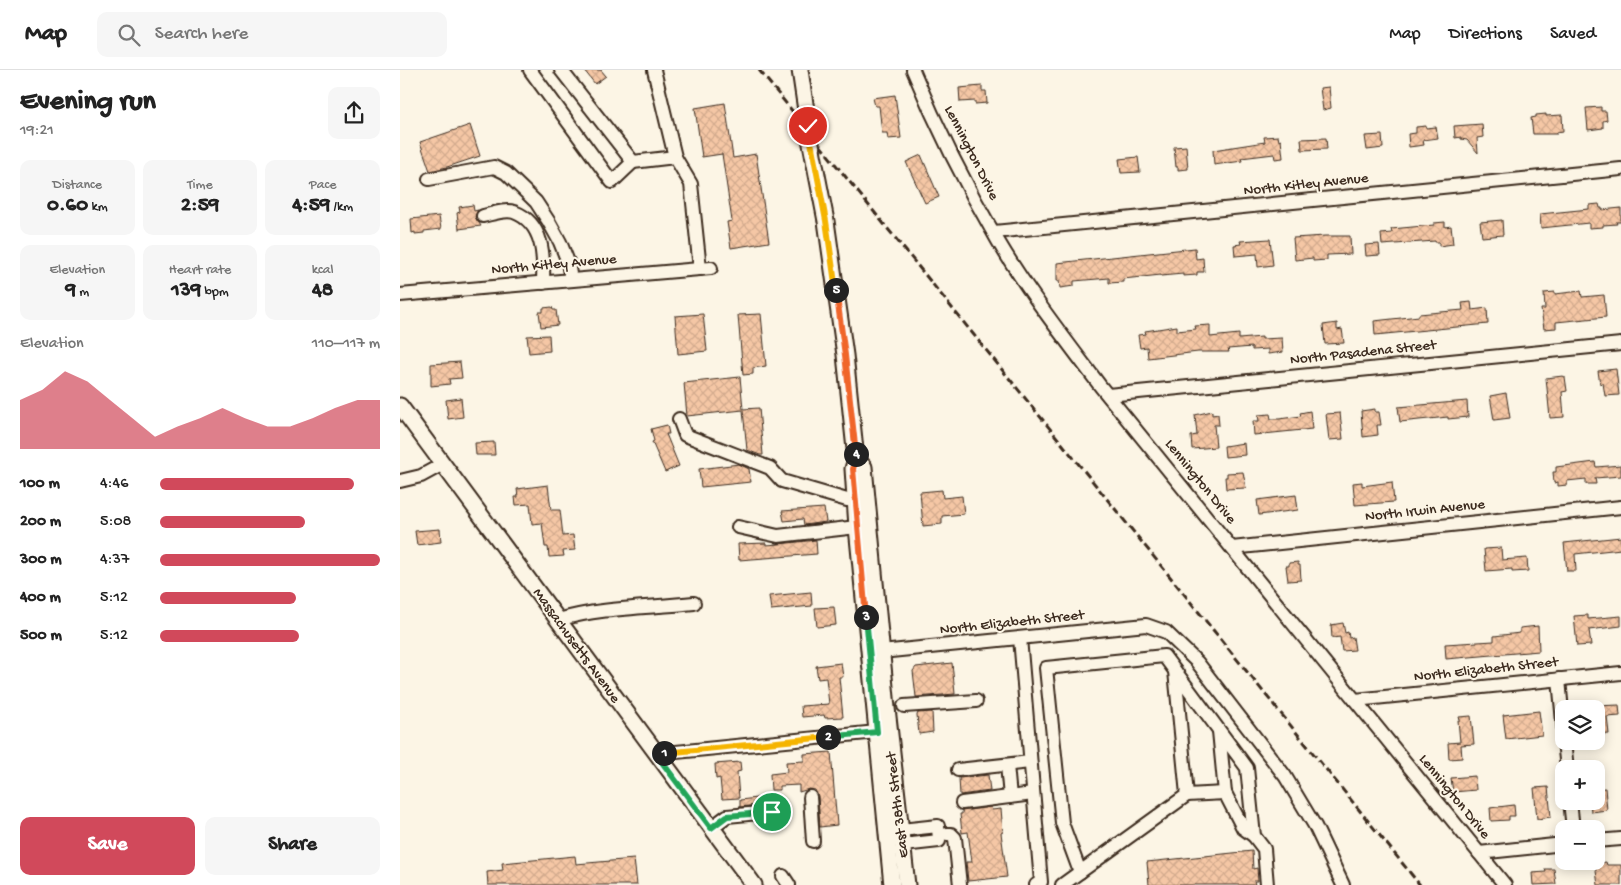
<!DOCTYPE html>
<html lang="en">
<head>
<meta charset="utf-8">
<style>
  :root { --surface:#fff; --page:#f6f6f6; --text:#222; --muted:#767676; --line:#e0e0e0; --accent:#d1495b }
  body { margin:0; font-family:"Gochi Hand",sans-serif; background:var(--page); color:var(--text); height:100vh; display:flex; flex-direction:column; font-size:19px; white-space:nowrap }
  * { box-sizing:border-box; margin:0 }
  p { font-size:16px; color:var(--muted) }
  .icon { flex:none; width:28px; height:28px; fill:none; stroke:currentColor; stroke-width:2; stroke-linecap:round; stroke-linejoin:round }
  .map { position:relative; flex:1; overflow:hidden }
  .drawer { display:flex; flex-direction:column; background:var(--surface); width:400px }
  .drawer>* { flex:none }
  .fabs { position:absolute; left:1155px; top:630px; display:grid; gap:10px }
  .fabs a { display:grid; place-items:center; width:50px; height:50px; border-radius:10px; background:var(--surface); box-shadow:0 2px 12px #0003; font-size:25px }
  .pin { position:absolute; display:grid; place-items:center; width:42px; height:42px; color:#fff; margin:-21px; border:2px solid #fff; border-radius:50%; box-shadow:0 1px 5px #0007 }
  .km { position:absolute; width:25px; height:25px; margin:-12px; border-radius:50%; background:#222; color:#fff; font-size:14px; line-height:25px; text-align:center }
  .round { display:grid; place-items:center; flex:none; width:52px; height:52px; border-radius:10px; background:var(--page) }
  .headline { display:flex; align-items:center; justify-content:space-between; height:85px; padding:0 20px }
  h1 { font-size:28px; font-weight:700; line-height:38px }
  .figures { display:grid; grid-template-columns:repeat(3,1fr); gap:8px; height:85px; padding:5px 20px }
  .figures div { display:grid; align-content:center; border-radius:10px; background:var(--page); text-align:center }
  .figures b { font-size:21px; font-weight:700 }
  .figures small { font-size:14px; font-weight:400 }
  .figures p { font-size:14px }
  .chart { height:140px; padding:10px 20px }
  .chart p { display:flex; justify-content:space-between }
  .chart svg { width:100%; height:90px; margin-top:5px; fill:var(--accent); opacity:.7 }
  .primary-button { display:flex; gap:10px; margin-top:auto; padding:10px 20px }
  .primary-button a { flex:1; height:58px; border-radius:10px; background:var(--accent); color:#fff; font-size:20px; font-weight:700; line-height:58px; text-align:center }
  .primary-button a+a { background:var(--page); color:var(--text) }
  ul { padding:0 20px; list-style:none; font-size:16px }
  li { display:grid; grid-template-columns:80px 60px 1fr; align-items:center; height:38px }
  li i { height:12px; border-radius:6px; background:var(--accent) }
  header { display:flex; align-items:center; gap:30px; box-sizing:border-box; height:70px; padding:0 25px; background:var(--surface); border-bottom:1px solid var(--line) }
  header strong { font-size:24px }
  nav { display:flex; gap:28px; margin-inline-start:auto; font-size:18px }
  .search { width:350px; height:45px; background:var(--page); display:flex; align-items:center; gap:12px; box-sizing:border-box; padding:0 18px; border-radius:10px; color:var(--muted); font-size:19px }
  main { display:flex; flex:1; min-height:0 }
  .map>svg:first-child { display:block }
  .building { fill:url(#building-cross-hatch); stroke:#3b2a1e }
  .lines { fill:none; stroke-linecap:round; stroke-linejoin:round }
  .minor-casing { stroke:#3b2a1e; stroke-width:16 }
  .major-casing { stroke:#3b2a1e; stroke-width:19 }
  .minor { stroke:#fcf5e5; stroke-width:12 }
  .major { stroke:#fcf5e5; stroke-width:15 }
  .rail { stroke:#3b2a1e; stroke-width:3; stroke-dasharray:8 4; stroke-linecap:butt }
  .major-bridge-casing { stroke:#3b2a1e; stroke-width:19; stroke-linecap:butt }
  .major-bridge { stroke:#fcf5e5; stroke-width:15 }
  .split-1-casing { stroke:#fff; stroke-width:10 }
  .split-2-casing { stroke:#fff; stroke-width:10 }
  .split-3-casing { stroke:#fff; stroke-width:10 }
  .split-4-casing { stroke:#fff; stroke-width:10 }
  .split-5-casing { stroke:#fff; stroke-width:10 }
  .split-6-casing { stroke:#fff; stroke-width:10 }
  .split-1 { stroke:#22a559; stroke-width:6 }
  .split-2 { stroke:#f5b400; stroke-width:6 }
  .split-3 { stroke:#22a559; stroke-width:6 }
  .split-4 { stroke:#f0652b; stroke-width:6 }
  .split-5 { stroke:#f0652b; stroke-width:6 }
  .split-6 { stroke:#f5b400; stroke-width:6 }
  .labels { text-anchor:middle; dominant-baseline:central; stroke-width:4; stroke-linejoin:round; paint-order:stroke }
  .street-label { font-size:15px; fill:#3b2a1e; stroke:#fcf5e5 }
</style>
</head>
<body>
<header>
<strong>Map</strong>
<div class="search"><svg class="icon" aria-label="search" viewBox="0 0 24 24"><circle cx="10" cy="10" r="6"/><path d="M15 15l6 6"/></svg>Search here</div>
<nav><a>Map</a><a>Directions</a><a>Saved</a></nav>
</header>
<main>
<section class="drawer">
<div class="headline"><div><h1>Evening run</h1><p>19:21</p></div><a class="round"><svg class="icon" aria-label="share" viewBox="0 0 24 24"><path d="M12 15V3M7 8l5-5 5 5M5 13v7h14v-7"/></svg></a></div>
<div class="figures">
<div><p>Distance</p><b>0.60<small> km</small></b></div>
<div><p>Time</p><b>2:59</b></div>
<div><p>Pace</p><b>4:59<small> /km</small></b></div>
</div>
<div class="figures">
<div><p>Elevation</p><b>9<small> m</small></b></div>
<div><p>Heart rate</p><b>139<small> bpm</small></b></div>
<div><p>kcal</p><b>48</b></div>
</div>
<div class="chart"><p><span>Elevation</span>110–117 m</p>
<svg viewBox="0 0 160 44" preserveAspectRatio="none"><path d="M0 44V20L10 15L20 6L30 11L40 20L50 29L60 38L70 33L80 29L90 24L100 29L110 33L120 33L130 29L140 24L150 20L160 20V44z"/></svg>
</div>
<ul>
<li><b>100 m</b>4:46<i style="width:88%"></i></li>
<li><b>200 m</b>5:08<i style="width:66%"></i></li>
<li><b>300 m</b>4:37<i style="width:100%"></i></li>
<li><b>400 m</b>5:12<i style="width:62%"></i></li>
<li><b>500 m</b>5:12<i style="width:63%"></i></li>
</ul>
<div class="primary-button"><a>Save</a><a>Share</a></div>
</section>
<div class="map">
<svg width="1221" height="815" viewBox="0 0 1221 815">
  <defs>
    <pattern id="building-cross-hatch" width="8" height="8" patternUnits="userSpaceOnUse" patternTransform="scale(1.25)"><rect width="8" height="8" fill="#f5c7a5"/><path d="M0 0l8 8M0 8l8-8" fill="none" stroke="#d3ab8e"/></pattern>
  </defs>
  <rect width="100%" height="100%" fill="#fcf5e5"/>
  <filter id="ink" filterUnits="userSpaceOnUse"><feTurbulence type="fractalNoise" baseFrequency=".02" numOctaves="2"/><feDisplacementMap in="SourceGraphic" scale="10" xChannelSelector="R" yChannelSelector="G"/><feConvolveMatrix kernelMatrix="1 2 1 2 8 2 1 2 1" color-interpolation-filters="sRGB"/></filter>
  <g filter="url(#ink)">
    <g class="building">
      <polygon points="184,0 201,0 206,6 195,14"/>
      <polygon points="582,16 582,21 586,21 587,33 575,34 575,31 560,32 559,18"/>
      <polygon points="929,17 931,38 923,40 920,18"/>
      <polygon points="495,25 501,68 488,69 487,63 482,63 479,36 475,36 473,28"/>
      <polygon points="325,33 333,88 356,84 369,172 331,178 327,152 332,151 322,84 302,87 295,38"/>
      <polygon points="1201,37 1201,41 1206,41 1207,50 1203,51 1203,58 1188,60 1186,38"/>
      <polygon points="1146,44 1146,46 1162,45 1163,61 1157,62 1157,64 1133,64 1131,48 1136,47 1136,45"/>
      <polygon points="1082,54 1083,67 1077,68 1078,83 1067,70 1061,69 1061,67 1055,68 1054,56"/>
      <polygon points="70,55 80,86 47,97 30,101 20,72"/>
      <polygon points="1026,56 1026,58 1036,57 1038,68 1023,70 1024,75 1009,77 1008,64 1016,63 1016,57"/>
      <polygon points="982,65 983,78 967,80 965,66"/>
      <polygon points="878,66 879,71 881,70 883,88 875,89 874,84 841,88 842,91 814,95 813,80 865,72 864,67"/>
      <polygon points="926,68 927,79 902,80 901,69"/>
      <polygon points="786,76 788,99 778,100 778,97 776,97 774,77"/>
      <polygon points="521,85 539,127 525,133 506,92"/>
      <polygon points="738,87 740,102 721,103 719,89"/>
      <polygon points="1199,134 1200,138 1202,138 1202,140 1221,138 1221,152 1216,152 1217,154 1203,155 1203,157 1189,158 1189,153 1141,158 1140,144 1189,139 1189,135"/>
      <polygon points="73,135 74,141 78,140 75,147 81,156 59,159 57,143 60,142 59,137"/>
      <polygon points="39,146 41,159 24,161 24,163 15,164 15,162 12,163 11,149"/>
      <polygon points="1102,150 1103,165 1082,167 1080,152"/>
      <polygon points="1045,152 1045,157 1051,156 1053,174 1039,176 1039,172 1035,172 1035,171 982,175 981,164 992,163 991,159 1034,155 1034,153"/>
      <polygon points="925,166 950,166 951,184 927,185 927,190 913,191 913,188 895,190 893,168"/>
      <polygon points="870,169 873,195 858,197 857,184 835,186 834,175 841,174 840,171"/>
      <polygon points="979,174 980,185 966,186 965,175"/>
      <polygon points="795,178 796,189 803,188 804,202 797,202 797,205 783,206 783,204 761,206 761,205 723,209 723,212 709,213 709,208 674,211 674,216 660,218 659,211 657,211 657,193"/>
      <polygon points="1181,221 1182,227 1204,225 1206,247 1156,252 1156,258 1144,259 1141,239 1145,239 1144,223 1155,222 1155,224"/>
      <polygon points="1071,232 1072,240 1087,238 1088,254 975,265 974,251 1019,246 1019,244 1063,240 1062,233"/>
      <polygon points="152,237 153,240 156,240 158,255 141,257 139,242 143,242 143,238"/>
      <polygon points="303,244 307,281 278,284 275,246"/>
      <polygon points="361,244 366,296 353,298 353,304 343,305 338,245"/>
      <polygon points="937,253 937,260 942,259 944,273 925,274 923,255"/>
      <polygon points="810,255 810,267 839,264 839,269 862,267 862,269 882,268 883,282 868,284 868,279 852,280 852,277 828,279 829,282 798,282 748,288 747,277 740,278 738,265 746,264 745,261 777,256 777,261 796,259 795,256"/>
      <polygon points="149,265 150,281 129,283 127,266"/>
      <polygon points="60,292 62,308 49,309 50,314 31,316 31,294"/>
      <polygon points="1216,299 1219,325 1205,326 1203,313 1200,314 1198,301"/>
      <polygon points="1163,306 1165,307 1167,321 1162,322 1164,347 1150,348 1146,308"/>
      <polygon points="340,307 343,339 359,338 363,385 360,385 347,380 343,340 287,346 284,313"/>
      <polygon points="1106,323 1110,348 1094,350 1090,326"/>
      <polygon points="61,328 63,347 48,349 46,330"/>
      <polygon points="1067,331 1068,347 1048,349 1048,347 1000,352 998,337"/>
      <polygon points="975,339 975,342 979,342 981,355 977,355 978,365 963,367 961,341"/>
      <polygon points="812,341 812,345 818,344 819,355 814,355 816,377 792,379 791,366 797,365 795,345"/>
      <polygon points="910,341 912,359 854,365 853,351 859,351 858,345 870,344 871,349 879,349 901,346 900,343"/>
      <polygon points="940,343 943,369 929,370 926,344"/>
      <polygon points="267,355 269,364 266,364 279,396 265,402 252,372 254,371 251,359"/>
      <polygon points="94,372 95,385 76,385 75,373"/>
      <polygon points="844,373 845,385 825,387 824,376"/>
      <polygon points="1195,392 1196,397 1221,395 1221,406 1195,408 1196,414 1186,414 1186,409 1167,411 1167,415 1158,416 1158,412 1154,413 1153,402 1156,402 1156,397"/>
      <polygon points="339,394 349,399 351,412 301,417 299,399"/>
      <polygon points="843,402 846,418 826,419 825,407 827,407 827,403"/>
      <polygon points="962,412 962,416 992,412 994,432 955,435 953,413"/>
      <polygon points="148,415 151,440 160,440 163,466 173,465 175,480 163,481 164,486 149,487 148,477 145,477 142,453 132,454 130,434 116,435 115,427 118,427 117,419"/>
      <polygon points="542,420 543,428 562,426 564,444 542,446 542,454 523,456 520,422"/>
      <polygon points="896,425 898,440 859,445 857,430"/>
      <polygon points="424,438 426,452 404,455 403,449 384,451 382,441"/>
      <polygon points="40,459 41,472 17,475 15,461"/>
      <polygon points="1221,467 1221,479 1175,484 1176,501 1167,501 1164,473"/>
      <polygon points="416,470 417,484 339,490 338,474 366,473 366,475 379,474"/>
      <polygon points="1101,478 1102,490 1127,488 1128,501 1112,502 1112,499 1086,501 1084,479"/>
      <polygon points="898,492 898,495 900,495 901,510 888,511 886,496 889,496 889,493"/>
      <polygon points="411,522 412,536 371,540 369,526"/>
      <polygon points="434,537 436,555 417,557 415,538"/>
      <polygon points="1188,545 1188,549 1221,546 1221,556 1189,560 1191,575 1177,576 1174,546"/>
      <polygon points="943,553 945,563 948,562 949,568 953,567 955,580 942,581 940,567 932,568 931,555"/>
      <polygon points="1138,556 1139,581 1046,589 1045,574 1094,571 1094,566 1120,563 1120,558"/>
      <polygon points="441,593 443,607 439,607 443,647 425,648 424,645 402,647 401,636 429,634 426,608 418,609 416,596"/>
      <polygon points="552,593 555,624 516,627 513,601 516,597"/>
      <polygon points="1219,635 1220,646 1207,647 1209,664 1198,665 1195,636"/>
      <polygon points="1139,641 1142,665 1106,669 1103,645"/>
      <polygon points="532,642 533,662 519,664 517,645 518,643"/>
      <polygon points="1071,646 1074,674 1061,675 1062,688 1049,689 1048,673 1060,672 1058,650 1060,650 1059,647"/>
      <polygon points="431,682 437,755 420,757 418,726 415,720 409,719 399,722 399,715 380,716 380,720 371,720 370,704 387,702 386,692 404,691 404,684"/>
      <polygon points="340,692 341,701 337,702 339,728 322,729 320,708 316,709 315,694"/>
      <polygon points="588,705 590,721 560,725 559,708"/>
      <polygon points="1075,706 1076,720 1053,722 1051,708"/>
      <polygon points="1148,717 1151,747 1137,749 1134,718"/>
      <polygon points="1205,718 1207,740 1191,742 1190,731 1196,731 1196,719"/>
      <polygon points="365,727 366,734 340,737 340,730"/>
      <polygon points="1114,735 1115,746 1109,746 1109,750 1091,751 1090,738"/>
      <polygon points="591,737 592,740 601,739 603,762 601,763 607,807 568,811 566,792 572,792 568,762 562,763 560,744 562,744 562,741"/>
      <polygon points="852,781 853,799 857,798 858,811 854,811 855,815 749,815 747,792"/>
      <polygon points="175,786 176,794 234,789 237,815 88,815 87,802 103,800 102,793"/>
      <polygon points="1206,792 1207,795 1221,795 1221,815 1198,815 1195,794"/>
      <polygon points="1145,799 1154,799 1156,814 1133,815 1132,803 1146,802"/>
    </g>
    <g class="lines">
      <g class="minor-casing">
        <g id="minor">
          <polyline points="130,0 212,112 233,92"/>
          <polyline points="161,0 233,92 275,87"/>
          <polyline points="254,0 275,87 291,114 300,199"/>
          <path d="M513,0C537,58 566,116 598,171C628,222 665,269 701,317L1105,815"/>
          <polyline points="29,109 94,97 106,103 136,132 149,152 160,172 168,192 171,210"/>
          <path d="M83,146C92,144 105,139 114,142C144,153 144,187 143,213"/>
          <polyline points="594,162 1221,99"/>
          <polyline points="0,225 311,198"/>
          <polyline points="708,325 1221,274"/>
          <polyline points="279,349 285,365 370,398 382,411 447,430 455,429"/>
          <polyline points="0,411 21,406 43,394"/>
          <polyline points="338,457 378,466 457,457"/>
          <polyline points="832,478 1221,437"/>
          <path d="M158,550C202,537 249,538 294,533"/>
          <polyline points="620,568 641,812 636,815"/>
          <polyline points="481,582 746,555 766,562 797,592 885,706 915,756 943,815"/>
          <polyline points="775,601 787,725 825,723 843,758 854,766"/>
          <polyline points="1159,609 1164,663"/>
          <polyline points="955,630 1221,603"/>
          <polyline points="504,636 576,631"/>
          <polyline points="819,661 825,723"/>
          <polyline points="1164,671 1167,699"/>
          <polyline points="256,684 477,662"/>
          <polyline points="607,695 610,727"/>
          <polyline points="558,700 630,692"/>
          <polyline points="410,727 413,771"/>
          <polyline points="1170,731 1173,759"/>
          <polyline points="562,733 633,724"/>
          <polyline points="311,758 327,746 371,742"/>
          <polyline points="501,760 538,756 539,771 503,775"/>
          <polyline points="547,764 551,764 555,768 560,815"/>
          <polyline points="1196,771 1221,769"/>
          <polyline points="1079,783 1164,774"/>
          <polyline points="680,802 787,725"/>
          <polyline points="383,806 389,815"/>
          <polyline points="662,815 680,802 662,753 646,598 764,586 847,698 854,766 864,779 867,815"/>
        </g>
      </g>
      <g class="major-casing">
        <g id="major">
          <polyline points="426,151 445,285 456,389 453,399 457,457 492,815"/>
          <polyline points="0,336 354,815"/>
          <polyline points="456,389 464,397 487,638 507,815"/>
        </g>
      </g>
      <use href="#minor" class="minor"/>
      <use href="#major" class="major"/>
      <polyline class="rail" points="359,0 1020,815"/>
      <g class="major-bridge-casing">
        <polyline id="major-bridge" points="400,0 411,74 426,151"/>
      </g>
      <use href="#major-bridge" class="major-bridge"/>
    </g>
  </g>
  <g class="lines" filter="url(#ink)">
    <g class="split-1-casing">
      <polyline id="split-1" points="264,683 256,684 311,758 327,746 372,742"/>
    </g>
    <g class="split-2-casing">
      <polyline id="split-2" points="264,683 428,667"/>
    </g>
    <g class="split-3-casing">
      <polyline id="split-3" points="428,667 477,662 466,547"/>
    </g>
    <g class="split-4-casing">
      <polyline id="split-4" points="456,384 456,389 453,399 466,547"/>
    </g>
    <g class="split-5-casing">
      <polyline id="split-5" points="436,220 445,285 456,384"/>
    </g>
    <g class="split-6-casing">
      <polyline id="split-6" points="408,56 426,151 436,220"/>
    </g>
    <use href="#split-1" class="split-1"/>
    <use href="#split-2" class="split-2"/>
    <use href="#split-3" class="split-3"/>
    <use href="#split-4" class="split-4"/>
    <use href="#split-5" class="split-5"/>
    <use href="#split-6" class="split-6"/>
  </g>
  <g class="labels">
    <g class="street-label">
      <text transform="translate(571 83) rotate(63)">Lennington Drive</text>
      <text transform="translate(906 115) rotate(-6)">North Kitley Avenue</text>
      <text transform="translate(154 195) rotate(-5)">North Kitley Avenue</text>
      <text transform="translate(963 283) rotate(-6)">North Pasadena Street</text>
      <text transform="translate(800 412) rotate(51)">Lennington Drive</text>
      <text transform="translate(1025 441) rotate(-6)">North Irwin Avenue</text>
      <text transform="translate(612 553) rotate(-6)">North Elizabeth Street</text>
      <text transform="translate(176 576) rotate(54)">Massachusetts Avenue</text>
      <text transform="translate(1086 600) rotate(-6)">North Elizabeth Street</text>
      <text transform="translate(1054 727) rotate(51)">Lennington Drive</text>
      <text transform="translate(498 735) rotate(-97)">East 38th Street</text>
    </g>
  </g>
</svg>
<div class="fabs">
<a><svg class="icon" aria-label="layers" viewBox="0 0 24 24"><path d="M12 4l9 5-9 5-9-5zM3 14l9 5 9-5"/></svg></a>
<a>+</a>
<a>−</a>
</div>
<div class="pin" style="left:372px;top:742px;background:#1e9e55"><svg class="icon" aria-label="arrive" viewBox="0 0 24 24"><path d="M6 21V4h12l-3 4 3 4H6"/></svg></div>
<div class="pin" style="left:408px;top:56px;background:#d93025"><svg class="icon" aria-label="check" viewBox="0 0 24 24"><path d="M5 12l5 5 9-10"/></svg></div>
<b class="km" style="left:264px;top:683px">1</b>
<b class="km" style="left:428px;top:667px">2</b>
<b class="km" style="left:466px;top:547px">3</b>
<b class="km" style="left:456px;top:384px">4</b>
<b class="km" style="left:436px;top:220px">5</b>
</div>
</main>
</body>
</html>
